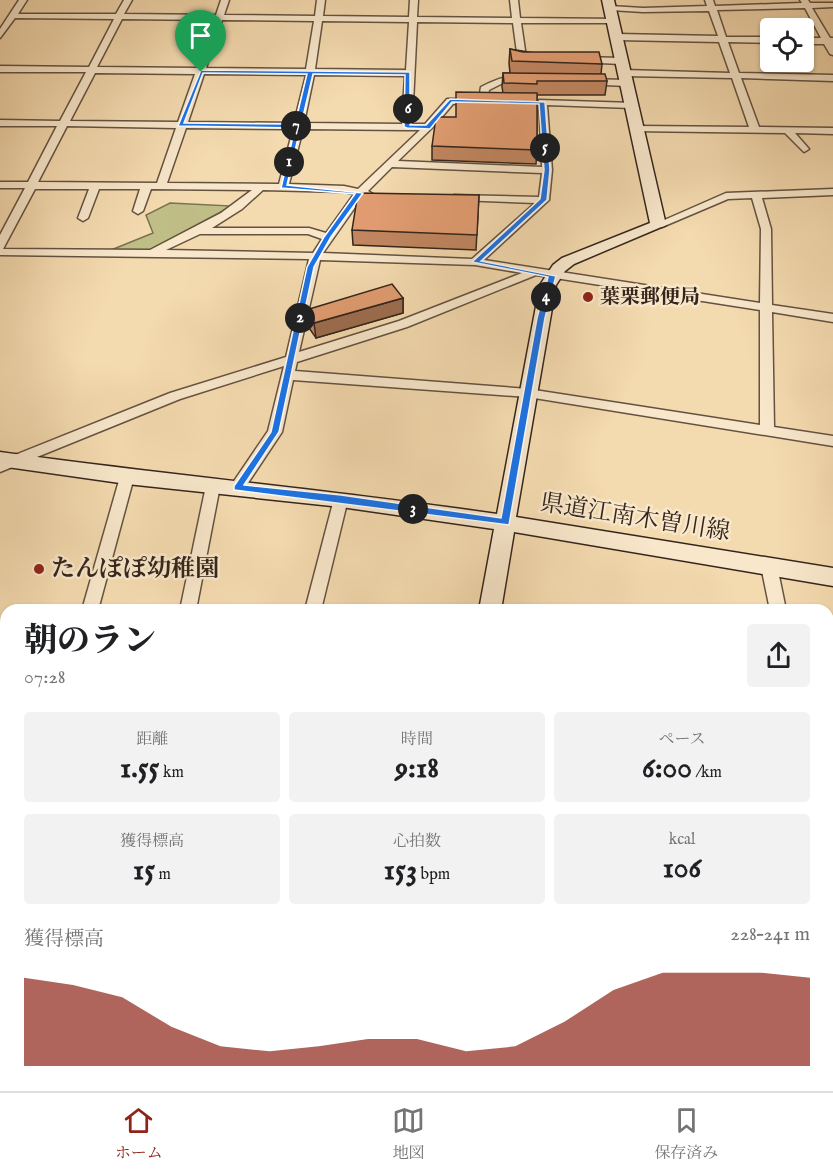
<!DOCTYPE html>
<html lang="ja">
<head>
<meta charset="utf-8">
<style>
  :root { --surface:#fff; --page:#f2f2f2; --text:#202124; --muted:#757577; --line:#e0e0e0; --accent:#8f2418 }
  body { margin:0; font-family:"IM FELL English","Noto Serif JP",serif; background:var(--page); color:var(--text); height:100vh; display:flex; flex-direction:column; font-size:22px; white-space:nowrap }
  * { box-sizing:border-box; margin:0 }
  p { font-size:20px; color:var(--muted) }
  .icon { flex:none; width:33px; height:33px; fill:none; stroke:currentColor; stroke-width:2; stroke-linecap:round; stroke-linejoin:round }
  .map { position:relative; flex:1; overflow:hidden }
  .sheet { position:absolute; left:0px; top:604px; width:834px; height:488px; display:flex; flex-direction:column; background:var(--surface); border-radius:18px 18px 0 0; box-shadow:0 2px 4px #0004 }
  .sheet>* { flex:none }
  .controls { position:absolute; left:760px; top:18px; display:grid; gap:12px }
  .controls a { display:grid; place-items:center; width:54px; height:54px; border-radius:6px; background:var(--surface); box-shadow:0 2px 4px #0004; font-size:30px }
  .pin { position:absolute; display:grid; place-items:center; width:51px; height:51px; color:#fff; margin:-62px -26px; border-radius:50% 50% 50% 0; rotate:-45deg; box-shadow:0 0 6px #0007 }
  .pin .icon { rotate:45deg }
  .km { position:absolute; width:30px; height:30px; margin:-15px; border-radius:50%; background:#222; color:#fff; font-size:16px; line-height:30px; text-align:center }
  .round { display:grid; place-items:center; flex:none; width:63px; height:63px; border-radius:6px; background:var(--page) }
  .summary { display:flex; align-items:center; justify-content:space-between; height:102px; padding:0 24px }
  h1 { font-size:33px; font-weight:800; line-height:45px }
  .stats { display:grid; grid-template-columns:repeat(3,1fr); gap:9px; height:102px; padding:6px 24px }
  .stats div { display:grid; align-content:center; border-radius:6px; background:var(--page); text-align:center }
  .stats b { font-size:30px; font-weight:800 }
  .stats small { font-size:16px; font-weight:400 }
  .stats p { font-size:16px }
  .chart { height:168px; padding:12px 24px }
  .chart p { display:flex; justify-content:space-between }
  .chart svg { width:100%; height:108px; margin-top:6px; fill:var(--accent); opacity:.7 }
  .dock { display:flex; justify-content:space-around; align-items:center; height:84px; border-top:2px solid var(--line); background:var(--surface); font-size:16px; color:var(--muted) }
  .dock a { display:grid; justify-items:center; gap:3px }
  .dock .on { color:var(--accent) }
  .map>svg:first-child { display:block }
  .green { fill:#c0be87; stroke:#7a7252; stroke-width:1.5 }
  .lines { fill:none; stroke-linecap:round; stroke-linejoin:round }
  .street-casing { stroke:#645241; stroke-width:3 }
  .secondary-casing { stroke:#34251c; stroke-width:3 }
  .street { fill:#f8e7cb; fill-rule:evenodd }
  .secondary { fill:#f8e7cb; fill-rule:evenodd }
  .wall { fill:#c18660; stroke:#34251c; stroke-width:1.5 }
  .shaded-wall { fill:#9d6d4e; stroke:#34251c; stroke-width:1.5 }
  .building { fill:#e09c70; stroke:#34251c; stroke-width:1.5 }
  .route { fill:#1a73e8; stroke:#fff; stroke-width:1.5; fill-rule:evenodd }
  .poi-dot { fill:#8f2418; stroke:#f8e7cb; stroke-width:2 }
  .labels { text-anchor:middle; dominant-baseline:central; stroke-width:5; stroke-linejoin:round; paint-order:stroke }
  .far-poi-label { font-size:20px; font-weight:bold; fill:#34251c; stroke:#f8e7cb; text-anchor:start }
  .street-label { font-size:24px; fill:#34251c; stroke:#f8e7cb }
  .poi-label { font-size:24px; font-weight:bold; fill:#34251c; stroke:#f8e7cb; text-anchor:start }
</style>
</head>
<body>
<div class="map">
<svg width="833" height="1091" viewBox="0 0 833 1091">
  <rect width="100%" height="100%" fill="#f4daaf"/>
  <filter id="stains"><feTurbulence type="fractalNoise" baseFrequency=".00333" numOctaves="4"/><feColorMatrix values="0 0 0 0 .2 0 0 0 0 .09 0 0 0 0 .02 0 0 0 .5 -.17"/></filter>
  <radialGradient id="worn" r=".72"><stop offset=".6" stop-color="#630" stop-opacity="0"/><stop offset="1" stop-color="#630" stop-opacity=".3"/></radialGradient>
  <polygon class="green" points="170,203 232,206 148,251 111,250 153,233 146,215"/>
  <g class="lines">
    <g class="street-casing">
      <g id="street">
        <path d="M19,0H27L18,14H116L124,0H132L124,14L216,15L221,0H229L224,15L315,16L317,0H325L323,16L409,17L410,0H418L417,17L512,18L510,0H518L520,18L617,19L618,21L614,23H521L526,57L536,58V62L522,63L518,60L513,23L417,22L412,124H425L447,99H479L481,87C495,80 511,72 525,81L521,84L503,83L489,90L487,103L453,104L436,124L398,161L542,167L539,100L634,103L636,105L631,108L547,105L552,170L549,200L484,260L760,303L761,229L752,198L728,199L662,227L653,225L726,193L833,189V195L762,198L771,229L772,305L833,314V322L772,312L774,427L833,436V446L528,397L293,380L282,432L242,492H232L230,488L232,484L268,431L284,366L180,399L0,472V461L170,393L286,357L309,259L0,255V235L25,188H0V182H28L57,126H0V120L60,121L86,72H0V66L89,67L114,19L15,18L0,38V29ZM122,19L214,20L197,68L97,67ZM222,20L314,21L306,69L206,68ZM322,21L409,22L406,70L315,69ZM95,73L195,74L178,122L70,121ZM204,74L306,75L294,123L188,122ZM314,75L405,76L402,124L304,123ZM67,126L176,128L157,183L38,182ZM186,128L293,129L279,184L167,183ZM303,129L407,130H420L358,189L344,186L289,184ZM392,167L542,173L539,197L454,195V199L458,200L535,203L472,259L323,253L363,196H372L373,194L368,191ZM35,189H89L78,218L83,221L88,218L99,189H140L133,211L138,214L143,211L151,189L252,190L221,213L150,250L3,249ZM263,190L344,192L354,194L326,233L309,228H212L242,209ZM200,234H308L322,239L313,253L166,250ZM320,260L475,265L522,273L399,321L299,352ZM536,275L760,310V425L528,389L295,371L297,362L407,327Z"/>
        <polygon points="705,0 713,0 715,6 802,3 800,0 808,0 810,3 833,3 833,7 812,8 830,38 833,38 833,55 830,54 824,44 804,44 804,38 821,38 805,8 717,10 726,37 771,37 771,43 728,42 739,73 833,75 833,81 741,78 759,127 833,128 833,134 795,133 809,149 804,152 785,133 633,131 633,127 636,126 749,127 732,78 624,76 620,73 624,70 730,73 719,42 617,40 613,37 617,34 718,36 709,11 643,12 610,10 606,8 610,6 643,8 707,6"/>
        <polygon points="581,57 621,58 625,61 621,64 578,62 578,58"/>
        <polygon points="587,79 626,80 630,83 626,86 584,84 583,82"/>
        <polygon points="127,472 134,477 98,610 82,610 120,477"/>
        <polygon points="213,481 220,486 196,610 180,610 206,486"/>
        <polygon points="341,494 348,499 321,610 305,610 334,499"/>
        <polygon points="769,560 774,562 777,566 786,610 770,610 761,566 764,562"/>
        <rect x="0" y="650" width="6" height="14"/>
        <polygon points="828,791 833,792 833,810 828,809"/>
        <polygon points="6,875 6,902 0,905 0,878"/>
        <rect x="828" y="990" width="5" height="20"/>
        <polygon points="828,1013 833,1015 833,1068 828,1066"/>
        <polygon points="174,1086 197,1086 195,1091 172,1091"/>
        <rect x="647" y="1086" width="22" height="5"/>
      </g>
    </g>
    <g class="secondary-casing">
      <g id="secondary">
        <path d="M602,0H614L666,225L574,264L565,271L556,285L516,517L833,568V586L514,532L501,610H479L494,529L341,507L127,484L0,466V452C165,475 331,490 497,514L540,285L553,265L562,258L650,223Z"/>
        <polygon points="513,1086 543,1086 544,1091 514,1091"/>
      </g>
    </g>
    <use href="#street" class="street"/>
    <use href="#secondary" class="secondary"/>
  </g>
  <g class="wall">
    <polygon points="510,49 602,64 601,74 607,81 605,95 537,95 537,150 536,164 432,160 432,146 456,117 503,93 502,87 503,73 510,73 509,63"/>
    <polygon points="479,195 476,250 353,245 352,230"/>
    <polygon points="403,298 403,313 316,338 307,325 306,310"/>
  </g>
  <polygon class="shaded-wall" points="403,298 403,313 316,338 314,323"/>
  <g class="building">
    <polygon points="510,49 523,52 599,52 602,64 512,61"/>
    <polygon points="503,73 605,74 607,81 537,81 537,84 504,83"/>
    <polygon points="456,92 537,93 537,150 432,146 436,117 456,117"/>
    <polygon points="358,193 479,195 477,235 352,230"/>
    <polygon points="392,284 403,298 314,323 306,310"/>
  </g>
  <path class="route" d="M201,70L410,72V125H426L450,99L545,102L550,170L547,200L481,261L556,276L545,318L509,525L234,490V486L271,432L307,267L324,237L355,194L281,188L295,128L178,126ZM203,73L307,74L295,124L184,123ZM313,74L405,75L404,127L407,128L430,129L452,102L539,104L544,170L540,199L472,262L548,277L537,318L501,518L341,495L244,485L279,432L314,267L331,237L363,193L287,185Z"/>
  <g class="poi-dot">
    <circle cx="588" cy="297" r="6"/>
    <circle cx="39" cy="569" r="6"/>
  </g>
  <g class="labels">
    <g class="far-poi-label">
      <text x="600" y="297">葉栗郵便局</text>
    </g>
    <g class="street-label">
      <text transform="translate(635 518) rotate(9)">県道江南木曽川線</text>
    </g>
    <g class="poi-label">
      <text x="51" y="569">たんぽぽ幼稚園</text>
    </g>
  </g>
  <rect width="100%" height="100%" filter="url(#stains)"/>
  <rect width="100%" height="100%" fill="url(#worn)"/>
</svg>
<div class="controls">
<a><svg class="icon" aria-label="locate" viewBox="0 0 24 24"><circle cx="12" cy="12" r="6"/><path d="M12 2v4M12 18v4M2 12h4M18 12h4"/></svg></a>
</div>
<div class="pin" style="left:201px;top:72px;background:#1e9e55"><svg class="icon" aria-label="arrive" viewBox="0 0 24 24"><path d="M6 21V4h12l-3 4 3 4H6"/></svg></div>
<b class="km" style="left:289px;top:162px">1</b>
<b class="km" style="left:300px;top:318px">2</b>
<b class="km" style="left:413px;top:509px">3</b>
<b class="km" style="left:546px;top:297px">4</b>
<b class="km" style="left:545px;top:148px">5</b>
<b class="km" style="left:408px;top:109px">6</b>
<b class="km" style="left:296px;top:126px">7</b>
<section class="sheet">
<div class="summary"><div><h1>朝のラン</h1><p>07:28</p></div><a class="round"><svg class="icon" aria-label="share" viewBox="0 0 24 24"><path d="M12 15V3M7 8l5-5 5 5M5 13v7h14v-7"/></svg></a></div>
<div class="stats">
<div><p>距離</p><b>1.55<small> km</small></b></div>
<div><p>時間</p><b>9:18</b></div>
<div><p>ペース</p><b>6:00<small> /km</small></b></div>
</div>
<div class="stats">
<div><p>獲得標高</p><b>15<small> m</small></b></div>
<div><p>心拍数</p><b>153<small> bpm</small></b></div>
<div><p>kcal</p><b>106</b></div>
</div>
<div class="chart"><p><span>獲得標高</span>228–241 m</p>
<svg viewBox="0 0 160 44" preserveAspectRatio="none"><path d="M0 44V8L10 11L20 16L30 28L40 36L50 38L60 36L70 33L80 33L90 38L100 36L110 26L120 13L130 6L140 6L150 6L160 8V44z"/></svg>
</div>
</section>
</div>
<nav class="dock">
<a class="on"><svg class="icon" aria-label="home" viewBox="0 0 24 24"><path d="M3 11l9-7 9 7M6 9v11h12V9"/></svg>ホーム</a>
<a><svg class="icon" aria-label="map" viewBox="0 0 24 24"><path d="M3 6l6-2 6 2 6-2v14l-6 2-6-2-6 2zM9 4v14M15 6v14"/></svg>地図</a>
<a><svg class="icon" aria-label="saved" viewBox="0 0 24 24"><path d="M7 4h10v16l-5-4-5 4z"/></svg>保存済み</a>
</nav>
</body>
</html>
